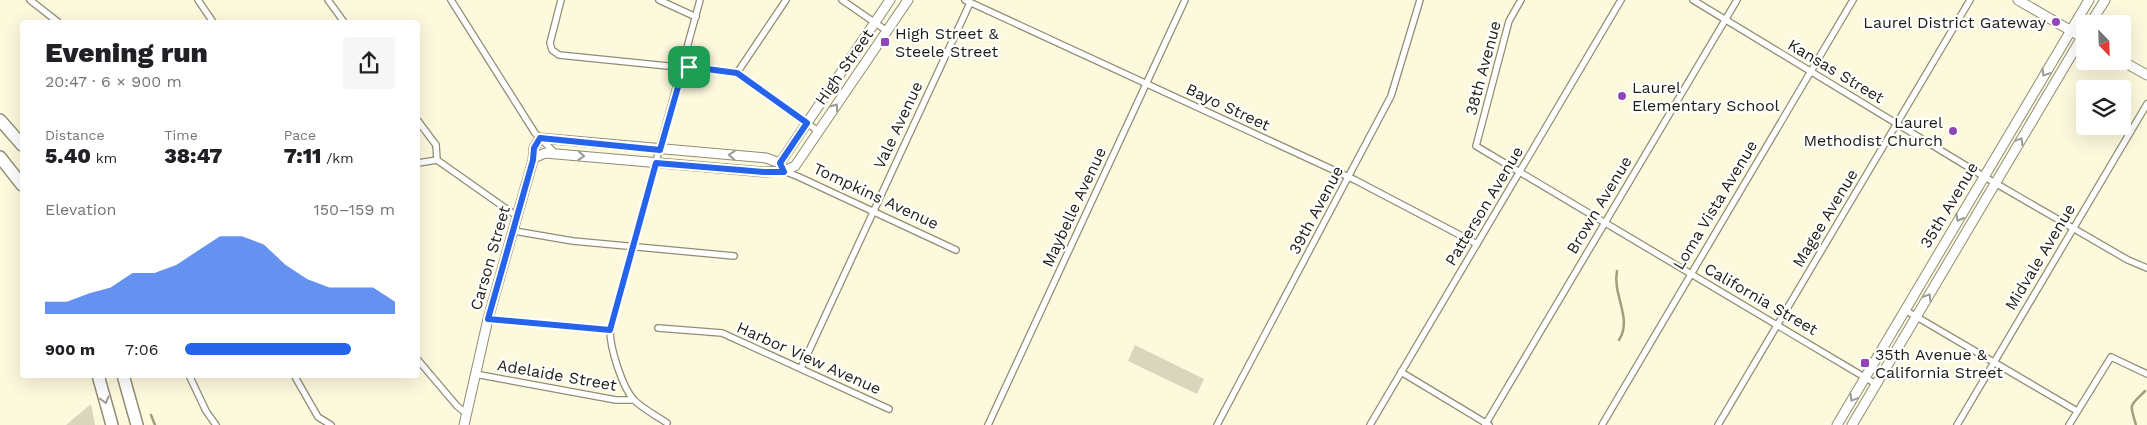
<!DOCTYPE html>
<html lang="en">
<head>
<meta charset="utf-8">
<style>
  :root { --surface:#fff; --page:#f6f6f6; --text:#202124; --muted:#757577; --accent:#2563eb }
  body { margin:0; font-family:"Work Sans",sans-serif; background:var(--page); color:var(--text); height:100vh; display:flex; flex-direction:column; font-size:19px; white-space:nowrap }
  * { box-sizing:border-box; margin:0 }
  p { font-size:16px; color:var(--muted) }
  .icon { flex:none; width:28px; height:28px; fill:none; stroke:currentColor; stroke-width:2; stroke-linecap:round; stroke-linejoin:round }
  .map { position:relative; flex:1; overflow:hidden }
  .sheet { position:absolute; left:20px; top:20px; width:400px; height:358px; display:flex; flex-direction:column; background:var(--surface); border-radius:5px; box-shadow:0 5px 20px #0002 }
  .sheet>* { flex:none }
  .needle { width:32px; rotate:157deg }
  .tools { position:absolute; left:2076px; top:15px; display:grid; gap:10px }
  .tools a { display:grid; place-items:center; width:55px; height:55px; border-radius:5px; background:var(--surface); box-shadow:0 5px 20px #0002; font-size:25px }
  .pin { position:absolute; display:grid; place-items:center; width:42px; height:42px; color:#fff; margin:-21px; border-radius:10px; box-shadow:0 2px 8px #0006 }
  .round { display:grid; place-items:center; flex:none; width:52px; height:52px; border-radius:5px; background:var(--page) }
  .overview { display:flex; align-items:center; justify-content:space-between; height:85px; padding:0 25px }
  h1 { font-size:28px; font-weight:800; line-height:38px }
  .figures { display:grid; grid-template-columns:repeat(3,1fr); gap:8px; height:85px; padding:5px 25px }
  .figures div { display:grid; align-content:center }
  .figures b { font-size:21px; font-weight:800 }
  .figures small { font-size:14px; font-weight:400 }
  .figures p { font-size:14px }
  .chart { height:140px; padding:10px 25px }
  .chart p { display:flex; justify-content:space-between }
  .chart svg { width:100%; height:90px; margin-top:5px; fill:var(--accent); opacity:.7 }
  ul { padding:0 25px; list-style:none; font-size:16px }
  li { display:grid; grid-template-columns:80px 60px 1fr; align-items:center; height:38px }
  li i { height:12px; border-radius:6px; background:var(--accent) }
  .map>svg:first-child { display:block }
  .green { fill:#d8d6bb }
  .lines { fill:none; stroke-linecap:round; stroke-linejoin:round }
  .stream { stroke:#a29e78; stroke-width:2.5 }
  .street-casing { stroke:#908d74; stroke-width:8 }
  .secondary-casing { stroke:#908d74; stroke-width:11 }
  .highway-casing { stroke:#908d74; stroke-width:14 }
  .street { stroke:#fff; stroke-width:5.5 }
  .secondary { stroke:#fff; stroke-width:9 }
  .highway { stroke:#fff; stroke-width:11 }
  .oneway { stroke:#9a9995 }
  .route-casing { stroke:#fff; stroke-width:10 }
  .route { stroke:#2563eb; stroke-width:6 }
  .poi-dot { fill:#9146b8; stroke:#fff; stroke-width:2 }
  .labels { text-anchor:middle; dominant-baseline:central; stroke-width:4.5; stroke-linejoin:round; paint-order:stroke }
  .poi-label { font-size:16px; fill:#1e1d13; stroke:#fff; text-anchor:start }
  .street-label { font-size:16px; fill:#1e1d13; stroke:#fff }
</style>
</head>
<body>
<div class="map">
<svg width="2147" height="425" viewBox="0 0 2147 425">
  <rect width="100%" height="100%" fill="#fcf9dd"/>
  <g class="green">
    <polygon points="1135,345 1204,379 1197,394 1128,361"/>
    <polygon points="91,404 95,425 66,425"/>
  </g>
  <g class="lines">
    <g class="stream">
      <path d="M1617,271C1612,294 1633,319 1619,340"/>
      <polyline points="151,415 155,425"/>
      <path d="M2136,425C2130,403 2128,408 2145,391"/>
    </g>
    <g class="street-casing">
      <g id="street">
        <polyline points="30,0 58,22"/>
        <polyline points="198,0 213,22"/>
        <polyline points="328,0 344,22"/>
        <polyline points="451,0 535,133 555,153"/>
        <polyline points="561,0 550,43 552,50 559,55 737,73 818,131"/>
        <polyline points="659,0 696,17"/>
        <polyline points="842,0 887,31"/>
        <polyline points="965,0 1355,180 1477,244"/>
        <polyline points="1521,0 1509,21 1476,146 1876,384"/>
        <polyline points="1693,0 1983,176 2128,260 2147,268"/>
        <polyline points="737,73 786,0"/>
        <polyline points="418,121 436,145 437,160 518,217"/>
        <polyline points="418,163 437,160"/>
        <polyline points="784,171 799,177 956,250"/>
        <polyline points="514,231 573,241 734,256"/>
        <polyline points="1905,310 2077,411"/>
        <polyline points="488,319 610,330"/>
        <polyline points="658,328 722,333 889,409"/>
        <polyline points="418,360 457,406 467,414"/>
        <polyline points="801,368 970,3"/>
        <polyline points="1401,372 1489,425"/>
        <polyline points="475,374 616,400 634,400"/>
        <polyline points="189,375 206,411 216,425"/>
        <polyline points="294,375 318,417 331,425"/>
        <path d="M667,423C657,416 643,409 634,400C622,387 610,348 610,330L700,0"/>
        <polyline points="988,425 1185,0"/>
        <polyline points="1217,425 1391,96 1420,0"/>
        <polyline points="1370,425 1621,0"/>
        <polyline points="1485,425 1737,0"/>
        <polyline points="1602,425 1853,0"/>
        <polyline points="1718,425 1970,0"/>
        <polyline points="1957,425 2147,104"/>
        <polyline points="2069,425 2111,357 2147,374"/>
      </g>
    </g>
    <g class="secondary-casing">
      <g id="secondary">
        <polyline points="2018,0 2085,39"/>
        <polyline points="2090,24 2105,0"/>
        <polyline points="2122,61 2147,75"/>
        <polyline points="534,158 545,153 764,172 784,171 795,166 908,0"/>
        <polyline points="780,163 890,0"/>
        <polyline points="464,425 488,319 533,160 534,148 540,138 766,158 780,163"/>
        <polyline points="1837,425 2089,0"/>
        <polyline points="1852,425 2085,32"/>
      </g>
    </g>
    <g class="highway-casing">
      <g id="highway">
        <polyline points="0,120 22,145"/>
        <polyline points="0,157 22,185"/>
        <polyline points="98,375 112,425"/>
        <polyline points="123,375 137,425"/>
      </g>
    </g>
    <use href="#street" class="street"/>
    <use href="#secondary" class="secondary"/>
    <use href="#highway" class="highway"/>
  </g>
  <defs><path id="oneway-chevron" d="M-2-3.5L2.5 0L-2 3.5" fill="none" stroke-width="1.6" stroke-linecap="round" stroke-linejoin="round" transform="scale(1.25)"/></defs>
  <g class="oneway">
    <use href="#oneway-chevron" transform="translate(2045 73) rotate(121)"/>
    <use href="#oneway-chevron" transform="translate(835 107) rotate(-55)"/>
    <use href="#oneway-chevron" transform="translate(2020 141) rotate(-59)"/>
    <use href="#oneway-chevron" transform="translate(732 155) rotate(-175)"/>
    <use href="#oneway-chevron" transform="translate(581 156) rotate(5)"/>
    <use href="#oneway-chevron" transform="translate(1959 218) rotate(120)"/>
    <use href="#oneway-chevron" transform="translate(1928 297) rotate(-59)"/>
    <use href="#oneway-chevron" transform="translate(1853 398) rotate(121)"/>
    <use href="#oneway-chevron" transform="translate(105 400) rotate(75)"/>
  </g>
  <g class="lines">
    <g class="route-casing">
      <polygon id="route" points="684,66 737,73 807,123 780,163 784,172 764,172 656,163 610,330 488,319 533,160 534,148 540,138 660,150"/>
    </g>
    <use href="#route" class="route"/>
  </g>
  <g class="poi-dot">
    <circle cx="2056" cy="22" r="5"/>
    <rect x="880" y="37" width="10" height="10" rx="2.5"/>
    <circle cx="1622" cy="96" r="5"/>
    <circle cx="1953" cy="131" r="5"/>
    <rect x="1860" y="358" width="10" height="10" rx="2.5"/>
  </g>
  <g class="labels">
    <g class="poi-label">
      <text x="2046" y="22" text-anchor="end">Laurel District Gateway</text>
      <text x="895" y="33">High Street &amp;<tspan x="895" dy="18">Steele Street</tspan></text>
      <text x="1632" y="87">Laurel<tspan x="1632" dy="18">Elementary School</tspan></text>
      <text x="1943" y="122" text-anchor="end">Laurel<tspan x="1943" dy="18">Methodist Church</tspan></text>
      <text x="1875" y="354">35th Avenue &amp;<tspan x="1875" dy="18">California Street</tspan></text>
    </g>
    <g class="street-label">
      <text transform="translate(844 67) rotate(-55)">High Street</text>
      <text transform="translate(1483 68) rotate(-75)">38th Avenue</text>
      <text transform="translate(1836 71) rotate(31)">Kansas Street</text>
      <text transform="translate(1228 107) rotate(25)">Bayo Street</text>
      <text transform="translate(898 125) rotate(-65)">Vale Avenue</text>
      <text transform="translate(876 196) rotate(25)">Tompkins Avenue</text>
      <text transform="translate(1599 205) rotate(-59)">Brown Avenue</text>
      <text transform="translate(1715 205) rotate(-59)">Loma Vista Avenue</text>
      <text transform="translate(1949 205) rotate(-59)">35th Avenue</text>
      <text transform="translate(1484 206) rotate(-59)">Patterson Avenue</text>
      <text transform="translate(1074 207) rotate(-65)">Maybelle Avenue</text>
      <text transform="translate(1316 210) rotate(-62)">39th Avenue</text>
      <text transform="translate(1825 218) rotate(-59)">Magee Avenue</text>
      <text transform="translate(2040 257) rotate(-59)">Midvale Avenue</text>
      <text transform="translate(490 258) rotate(-74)">Carson Street</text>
      <text transform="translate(1761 299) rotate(30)">California Street</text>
      <text transform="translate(809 358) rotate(24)">Harbor View Avenue</text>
      <text transform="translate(557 375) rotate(10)">Adelaide Street</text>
    </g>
  </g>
</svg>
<div class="tools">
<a><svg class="needle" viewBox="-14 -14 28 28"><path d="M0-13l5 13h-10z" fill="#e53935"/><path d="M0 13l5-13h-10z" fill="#757577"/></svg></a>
<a><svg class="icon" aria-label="layers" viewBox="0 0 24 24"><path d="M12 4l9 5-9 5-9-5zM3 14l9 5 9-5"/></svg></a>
</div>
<div class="pin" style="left:689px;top:67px;background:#1e9e55"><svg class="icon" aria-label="arrive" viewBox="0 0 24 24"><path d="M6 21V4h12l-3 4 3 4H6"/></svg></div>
<section class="sheet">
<div class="overview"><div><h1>Evening run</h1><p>20:47 · 6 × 900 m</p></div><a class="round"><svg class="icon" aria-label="share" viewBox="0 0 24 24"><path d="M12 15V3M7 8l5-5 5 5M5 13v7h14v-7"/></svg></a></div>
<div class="figures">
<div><p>Distance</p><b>5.40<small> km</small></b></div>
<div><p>Time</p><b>38:47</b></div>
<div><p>Pace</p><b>7:11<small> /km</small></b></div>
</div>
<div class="chart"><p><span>Elevation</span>150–159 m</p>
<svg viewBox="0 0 160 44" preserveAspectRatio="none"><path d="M0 44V38L10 38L20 34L30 31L40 24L50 24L60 20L70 13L80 6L90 6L100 10L110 20L120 27L130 31L140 31L150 31L160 38V44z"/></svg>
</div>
<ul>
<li><b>900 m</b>7:06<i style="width:79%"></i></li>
</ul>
</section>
</div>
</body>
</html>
